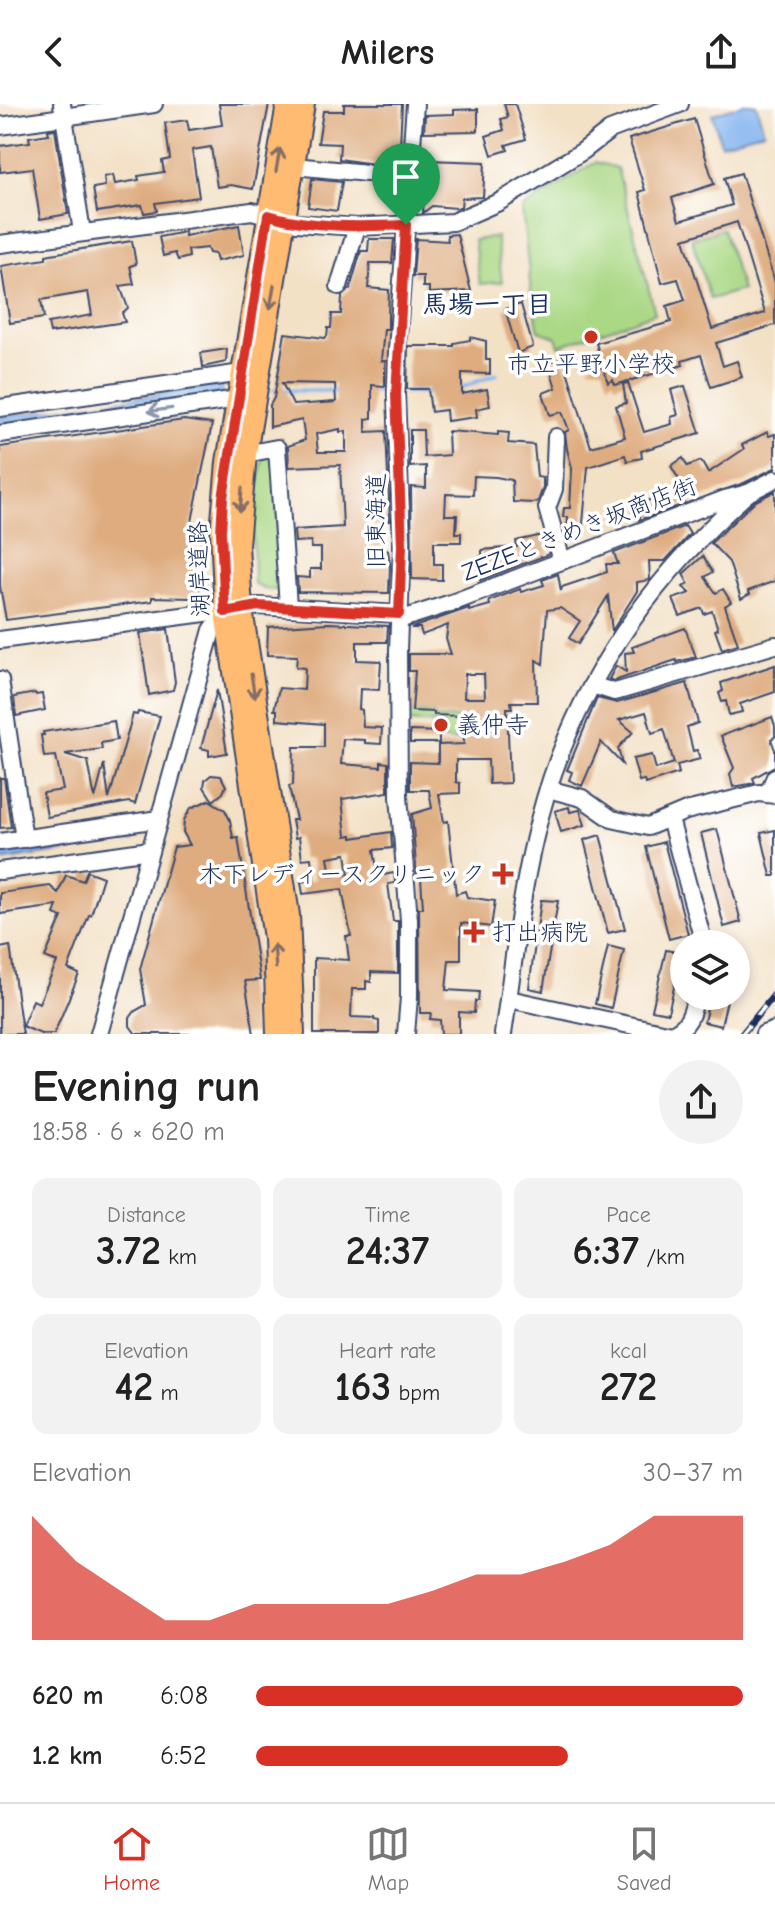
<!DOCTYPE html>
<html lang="en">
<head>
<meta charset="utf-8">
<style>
  :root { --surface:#fff; --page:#f2f2f2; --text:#222; --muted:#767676; --line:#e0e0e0; --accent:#d93025 }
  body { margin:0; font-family:"Comic Neue","Klee One",sans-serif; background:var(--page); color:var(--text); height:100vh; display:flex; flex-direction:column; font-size:30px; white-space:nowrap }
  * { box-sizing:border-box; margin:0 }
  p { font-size:26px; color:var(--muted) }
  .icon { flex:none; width:44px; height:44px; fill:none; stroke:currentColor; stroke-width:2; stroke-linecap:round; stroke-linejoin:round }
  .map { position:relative; height:930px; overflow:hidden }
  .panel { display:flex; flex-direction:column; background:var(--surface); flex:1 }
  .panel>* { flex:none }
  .tools { position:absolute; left:670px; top:826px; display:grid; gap:16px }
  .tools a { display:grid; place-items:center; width:80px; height:80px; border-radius:50%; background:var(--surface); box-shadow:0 4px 12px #0003; font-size:40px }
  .pin { position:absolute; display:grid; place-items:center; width:68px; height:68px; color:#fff; margin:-82px -34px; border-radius:50% 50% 50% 0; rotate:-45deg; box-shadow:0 0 8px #0007 }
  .pin .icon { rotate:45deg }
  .round { display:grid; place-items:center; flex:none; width:84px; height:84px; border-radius:42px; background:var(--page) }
  .head { display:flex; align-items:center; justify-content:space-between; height:136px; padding:0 32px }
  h1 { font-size:44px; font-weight:700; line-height:60px }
  .metrics { display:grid; grid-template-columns:repeat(3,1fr); gap:12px; height:136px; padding:8px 32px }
  .metrics div { display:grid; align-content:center; border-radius:16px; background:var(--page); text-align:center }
  .metrics b { font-size:40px; font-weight:700 }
  .metrics small { font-size:22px; font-weight:400 }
  .metrics p { font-size:22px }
  .chart { height:224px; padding:16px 32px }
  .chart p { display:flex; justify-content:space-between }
  .chart svg { width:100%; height:144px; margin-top:8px; fill:var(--accent); opacity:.7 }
  ul { padding:0 32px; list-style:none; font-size:26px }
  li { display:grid; grid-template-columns:128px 96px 1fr; align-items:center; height:60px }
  li i { height:20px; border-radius:10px; background:var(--accent) }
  header { display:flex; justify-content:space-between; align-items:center; height:104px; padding:0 32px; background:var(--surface); font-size:36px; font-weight:700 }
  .menu { display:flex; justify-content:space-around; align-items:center; height:112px; border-top:2px solid var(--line); background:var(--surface); font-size:22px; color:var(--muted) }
  .menu a { display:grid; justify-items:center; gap:4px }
  .menu .on { color:var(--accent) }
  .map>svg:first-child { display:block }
  .green { fill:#aad885; stroke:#628472; stroke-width:2 }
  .water { fill:#82b3ee; stroke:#4e71a6; stroke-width:2 }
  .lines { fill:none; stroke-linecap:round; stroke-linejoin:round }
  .stream { stroke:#82b3ee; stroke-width:4 }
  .building { fill:#deac7f; fill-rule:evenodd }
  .minor-casing { stroke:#3b4a6e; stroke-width:20 }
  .major-casing { stroke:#3b4a6e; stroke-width:24 }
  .minor { stroke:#fff; stroke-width:16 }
  .major { stroke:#ffbb71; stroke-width:20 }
  .rail-casing { stroke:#1b2f5e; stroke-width:7 }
  .rail { stroke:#fff; stroke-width:4; stroke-dasharray:12; stroke-linecap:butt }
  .oneway { stroke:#826e67 }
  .oneway2 { stroke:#8d97ae }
  .route-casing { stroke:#fff; stroke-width:16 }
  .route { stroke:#d93025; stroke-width:10 }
  .poi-dot { fill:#c8321e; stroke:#fff; stroke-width:3 }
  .labels { text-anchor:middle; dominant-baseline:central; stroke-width:7; stroke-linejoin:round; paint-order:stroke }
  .poi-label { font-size:24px; fill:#1b2f5e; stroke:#fff; text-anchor:start }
  .street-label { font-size:24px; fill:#1b2f5e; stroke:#fff }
  .neighbourhood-label { font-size:26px; font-weight:bold; fill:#1b2f5e; stroke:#fff }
</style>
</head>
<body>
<header><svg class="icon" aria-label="back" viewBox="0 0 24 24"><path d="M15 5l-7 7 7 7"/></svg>Milers<svg class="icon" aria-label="share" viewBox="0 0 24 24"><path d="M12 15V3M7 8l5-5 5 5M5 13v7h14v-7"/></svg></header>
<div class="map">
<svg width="775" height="930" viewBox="0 0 775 930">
  <rect width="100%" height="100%" fill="#fff"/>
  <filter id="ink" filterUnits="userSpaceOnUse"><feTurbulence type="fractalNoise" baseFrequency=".0125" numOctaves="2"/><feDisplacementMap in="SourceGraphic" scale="16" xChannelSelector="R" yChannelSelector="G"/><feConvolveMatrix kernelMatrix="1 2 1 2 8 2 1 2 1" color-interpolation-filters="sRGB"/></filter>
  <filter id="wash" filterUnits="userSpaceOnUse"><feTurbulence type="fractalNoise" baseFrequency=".006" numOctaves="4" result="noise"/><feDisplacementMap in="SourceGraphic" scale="32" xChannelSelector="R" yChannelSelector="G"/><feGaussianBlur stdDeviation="1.8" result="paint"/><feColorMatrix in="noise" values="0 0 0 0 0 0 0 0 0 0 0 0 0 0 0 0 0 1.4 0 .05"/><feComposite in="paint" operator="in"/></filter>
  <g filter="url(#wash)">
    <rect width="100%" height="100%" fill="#f3e1c6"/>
    <g class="green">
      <polygon points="595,58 617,64 655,209 559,242 556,233 539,227 531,188 522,105"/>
      <polygon points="723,125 742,186 710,195 692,135"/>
      <polygon points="496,133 502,178 480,180 474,136"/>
      <polygon points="275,348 281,486 264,485 254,480 253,421 263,351"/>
      <polygon points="409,607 432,608 434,614 479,614 480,637 444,636 444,620 404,618"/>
    </g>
    <g class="water">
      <polygon points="744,0 756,0 764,27 721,40 712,10"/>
      <polygon points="223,281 222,290 0,322 0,313"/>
      <polygon points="136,729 133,737 0,757 0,749"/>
    </g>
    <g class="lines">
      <g class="stream">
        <polyline points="458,285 497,270"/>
        <polyline points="274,286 339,287"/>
        <polyline points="368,287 390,287"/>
        <polyline points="406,288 434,288"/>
      </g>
    </g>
    <g id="blocks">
      <g class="building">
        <polygon points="219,0 269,0 253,85 231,81 217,83 211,43 192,46 199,93 155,99 157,107 144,109 142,101 97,108 93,84 105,82 104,73 113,71 115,80 139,76 138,72 164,68 162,57 170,55 165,19 187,16 189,26 222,21"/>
        <polygon points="344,0 402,0 399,62 391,61 389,81 371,80 378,71 373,60 339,55 340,40 318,39 323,7 344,7"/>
        <polygon points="504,0 515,0 526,35 506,41 508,46 492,51 486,32 504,26 501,15 508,13"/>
        <polygon points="478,5 478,27 424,28 425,11 454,10 454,6"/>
        <path d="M694,15L714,80L672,94L679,117L732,101L724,74L741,69L775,179V221L716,239L723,262L737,257L742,273L711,283L701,251L682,257L683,261L615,281L613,276L608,279L603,264L587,263L601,256L596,239L671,218L667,202L685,196L678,175L662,179L639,88L645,86L629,35ZM737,118L765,209L712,225L684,135Z"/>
        <polygon points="55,25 68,110 40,115 32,64 0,68 0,42 30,38 29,33 49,30 48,26"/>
        <polygon points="427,56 485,58 483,93 462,94 461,103 457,104 432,102 423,109"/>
        <polygon points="312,75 342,78 337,107 308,103"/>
        <polygon points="239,121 244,151 217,157 215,150 209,149 207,144 188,146 189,153 178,156 175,149 163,152 159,133 185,128 185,132"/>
        <polygon points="457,130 471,187 429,189 429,183 423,183 423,172 413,172 416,135 448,137 447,131"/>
        <path d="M369,135H394L392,159H370L368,184L389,186L388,213V225H384L381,257H385V282L372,281V314L366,315V328L386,327L390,417H381L382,441H384V446H388L390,460L389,489L298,488L297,473L310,474V465H321V444H311V437L295,438L294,426L343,423L340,361L289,363L288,342L305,336L302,316L270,323V301L274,294L285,229L325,234L327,232L328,224H331L332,210H341L342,192L350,185L361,147H368ZM282,279L335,280L336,298L293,301ZM340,325V328L346,327V348H318L316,330Z"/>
        <polygon points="132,137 136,160 130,162 134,180 120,182 128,204 122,209 125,218 50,229 48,219 92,211 88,188 41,196 44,214 10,219 1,162 46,155 46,151 51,150"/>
        <polygon points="521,200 533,243 518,249 505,205"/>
        <polygon points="470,233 486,237 486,256 490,256 490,270 462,269 462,290 487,285 490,302 476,305 477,313 447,317 446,306 431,308 428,285 407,285 408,242 454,242 454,239 470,236"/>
        <polygon points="227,245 226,258 203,263 201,249"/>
        <polygon points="563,254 591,343 625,333 616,302 626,299 623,280 628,279 644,328 672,320 671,313 678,311 671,286 685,282 700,329 641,347 642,354 627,357 625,351 588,363 582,431 567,430 568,413 563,413 564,404 570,404 572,364 567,345 565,328 569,326 562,308 550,311 543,289 556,284 548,259"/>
        <polygon points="184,316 212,320 190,427 201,492 191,494 152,493 152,497 6,516 0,482 0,343"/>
        <polygon points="410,326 423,326 424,353 449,351 448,327 498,331 498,328 509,329 508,339 534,341 537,373 543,374 543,383 538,397 534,399 513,398 512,376 496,373 474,372 473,391 446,390 445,411 457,411 456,429 461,429 461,438 434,438 434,460 442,460 442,476 412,475 411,383 426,384 426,362 410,363"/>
        <polygon points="767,328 769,332 775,330 775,364 744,379 639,416 644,398 652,395 657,404 671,392 678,389 677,386 684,384 671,362 683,354 687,362 701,357 708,369 744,345 742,341"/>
        <polygon points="775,387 775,477 748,487 750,490 741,495 729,458 711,439 754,398"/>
        <path d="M685,422L690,430L665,457H649L650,476L637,478V487L612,527L608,492L578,540L569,534L580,517L560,504L547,506L543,560L536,556L537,598H511L512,604H507L510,679L489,680L488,656H456V678L460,679V689L439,690L444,718L448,717L456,790L465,787L467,793L495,797L491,823L461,819V856H449L446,886L479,888L478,897H475L474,909L459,908V930H441L440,916L430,915L431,909H420L419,804H423L421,774L417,775L412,710L432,704L429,686H410V658L438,659V641L464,640L463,612L434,611V608L412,607L415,567H409V550H451L446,535L448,521L422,531L420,524H411L469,504V507L490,501L489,497L520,485L521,488L544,481L542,476L558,470L561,487L562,483L607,468L606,460H618L614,449ZM465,570H484L485,594H464Z"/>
        <polygon points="543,431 549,450 480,476 479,453 482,452 482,446 517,443 516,437"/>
        <polygon points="703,452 713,468 705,473 716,489 723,485 731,498 725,502 738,540 722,545 715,526 718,525 712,507 704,510 702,504 680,512 673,495 690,489 683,483 688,479 683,470"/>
        <path d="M328,519L388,522L387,538H357V556L381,557L379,586L360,585L359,605L362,606L363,623L382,624L381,640L365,639V636L343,635L341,660L381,663V658L388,659V688L342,695L346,732L352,731V734L391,728L392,744L374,746L378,772L394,769L395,779L388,780L393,817H398V869L371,868V878L366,877V885H352L351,913L374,914V916L379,917V930H314V854L349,856L346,832H351L342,785L303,790L301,778L314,776L311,754L302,755L299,733L295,734L292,716H296L289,682L293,681L294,643H324V620L277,616V606H274L279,584L304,586L305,564L296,563L297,552L267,551L268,523ZM346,750L349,770L331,772L328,753Z"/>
        <polygon points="685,524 696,553 677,558 676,556 614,577 609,575 616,562 626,568 625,549 634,548 632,543"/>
        <polygon points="168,525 175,578 173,586 149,591 140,529"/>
        <polygon points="775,561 775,588 740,600 742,608 729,611 726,597 722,598 719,589 723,587 721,579"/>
        <polygon points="687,579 698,619 687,623 693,647 697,646 700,655 677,661 679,669 645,680 644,676 639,677 633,655 652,651 656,665 674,659 664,625 652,629 646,608 619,616 633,628 618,644 622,660 601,638 582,682 569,676 572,668 567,666 597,594 617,599"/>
        <polygon points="217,586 227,649 209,652 209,646 201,644"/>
        <polygon points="35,589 36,591 42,590 45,606 16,612 14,593"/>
        <polygon points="138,608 160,612 135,700 129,698 47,713 43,689 63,686 56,652 44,653 41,631 44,631 43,628 114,617 117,636 101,639 102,645 65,650 88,657 95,695 104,660 109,695 133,610 137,611"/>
        <polygon points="772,613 775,622 775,633 771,635 775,646 775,662 753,674 755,679 733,683 730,670 734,664 721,632"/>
        <polygon points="410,627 439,628 439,639 410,639"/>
        <polygon points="211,671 221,672 226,682 223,689 213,697 204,683 205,676"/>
        <polygon points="0,674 4,674 11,723 0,724"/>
        <polygon points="209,696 225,706 230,716 233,734 238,733 260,876 245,877 254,930 136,930 130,922 130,914 135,907 146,901 140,865 174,743 190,741 183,728 184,716 191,704"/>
        <polygon points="569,703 570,708 580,706 585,721 561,728 555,707"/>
        <polygon points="717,725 741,818 724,823 701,729"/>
        <polygon points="775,726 775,772 771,772 761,729"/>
        <polygon points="600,731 625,825 608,829 584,736"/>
        <polygon points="664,738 688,830 669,835 646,743"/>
        <polygon points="87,767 103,773 91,811 89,811 68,865 79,870 54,930 41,930 22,922 33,896 39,899 57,858 45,853 62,813 54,810 57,802 0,810 0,789 50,782 58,789 66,771 83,777"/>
        <polygon points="541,796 558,797 543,887 529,884"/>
        <polygon points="10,842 20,913 23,930 0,930 0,844"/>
        <polygon points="608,842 624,846 611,904 595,900"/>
        <polygon points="666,846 682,849 668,909 652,906"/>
        <polygon points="710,892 728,892 721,922 704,918"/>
      </g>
    </g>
  </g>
  <g filter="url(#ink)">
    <use href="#blocks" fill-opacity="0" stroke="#3b4a6e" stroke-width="2"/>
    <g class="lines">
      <g class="minor-casing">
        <g id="minor">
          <polyline points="62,0 82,128"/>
          <polyline points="0,22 154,0"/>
          <polyline points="294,62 367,69"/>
          <polyline points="0,140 252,107 297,119 357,123 453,118 499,98 583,47 610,26 680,0"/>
          <polyline points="339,182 357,123"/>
          <polyline points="0,304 242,269"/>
          <polyline points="0,330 238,295"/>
          <polyline points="556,333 554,385 547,404 562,457"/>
          <polyline points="246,350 277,344 288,502"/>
          <polyline points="399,516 454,498 725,395 748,389 775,375"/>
          <polyline points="0,536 258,502 399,510"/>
          <polyline points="0,576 24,735"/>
          <polyline points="592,581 614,588 622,586 775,541"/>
          <polyline points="548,685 582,694 612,715 648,723 686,707 759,689 775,691"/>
          <polyline points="768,689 775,673"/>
          <polyline points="670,715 704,840"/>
          <polyline points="0,738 159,715"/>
          <polyline points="0,767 150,746"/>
          <path d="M509,895L671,930C689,923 692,910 696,892"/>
          <polyline points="99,930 207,544 212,526 225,508"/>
          <polyline points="406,930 409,893 409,816 399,692 398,546 402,442 396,290 397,246 415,0"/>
          <path d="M503,930C513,866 519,800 534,737C565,597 641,483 748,389"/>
          <polyline points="764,930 775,926"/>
        </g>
      </g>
      <g class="major-casing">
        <g id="major">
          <polyline points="277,930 274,834 225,508 221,428 227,358 287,0"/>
          <polyline points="294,930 289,811 242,505 238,441 246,350 304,0"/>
        </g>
      </g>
      <use href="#minor" class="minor"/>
      <use href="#major" class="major"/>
      <g class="rail-casing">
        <polyline id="rail" points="742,930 775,890"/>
      </g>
      <use href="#rail" class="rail"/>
    </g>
    <defs><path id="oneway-shaft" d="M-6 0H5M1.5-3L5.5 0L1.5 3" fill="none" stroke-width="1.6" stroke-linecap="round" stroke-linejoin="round" transform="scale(2)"/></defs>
    <g class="oneway">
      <use href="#oneway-shaft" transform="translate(278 56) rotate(-80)"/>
      <use href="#oneway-shaft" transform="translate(272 193) rotate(100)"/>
      <use href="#oneway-shaft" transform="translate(241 396) rotate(95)"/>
      <use href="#oneway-shaft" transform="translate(253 582) rotate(81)"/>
      <use href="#oneway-shaft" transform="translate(275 852) rotate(-94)"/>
    </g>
    <use class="oneway2" href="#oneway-shaft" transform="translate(160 306) rotate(172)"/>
  </g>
  <g class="lines" filter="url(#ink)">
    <g class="route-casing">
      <path id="route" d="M268,111C313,124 359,123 406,121L396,290L402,442L399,510L258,502L225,508L221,428L223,394Z"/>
    </g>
    <use href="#route" class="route"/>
  </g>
  <g class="poi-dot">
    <circle cx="591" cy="233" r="8"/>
    <circle cx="441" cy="621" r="8"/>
    <path d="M499 758h8v8h8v8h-8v8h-8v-8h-8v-8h8z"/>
    <path d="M470 816h8v8h8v8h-8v8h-8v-8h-8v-8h8z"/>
  </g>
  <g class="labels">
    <g class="poi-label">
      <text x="591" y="260" text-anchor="middle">市立平野小学校</text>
      <text x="457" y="621">義仲寺</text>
      <text x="485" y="770" text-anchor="end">木下レディースクリニック</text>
      <text x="492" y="828">打出病院</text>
    </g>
    <g class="street-label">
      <text transform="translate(376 417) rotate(-90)">旧東海道</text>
      <text transform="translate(579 425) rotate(-21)">ZEZEときめき坂商店街</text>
      <text transform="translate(199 465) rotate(-92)">湖岸道路</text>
    </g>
    <g class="neighbourhood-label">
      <text x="487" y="201">馬場一丁目</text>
    </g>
  </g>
</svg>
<div class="tools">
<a><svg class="icon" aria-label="layers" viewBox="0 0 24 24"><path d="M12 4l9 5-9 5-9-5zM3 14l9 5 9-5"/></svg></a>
</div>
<div class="pin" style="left:406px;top:121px;background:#1e9e55"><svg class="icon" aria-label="arrive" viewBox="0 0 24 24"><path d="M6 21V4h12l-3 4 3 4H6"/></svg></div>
</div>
<section class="panel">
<div class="head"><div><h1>Evening run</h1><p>18:58 · 6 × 620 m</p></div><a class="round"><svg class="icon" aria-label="share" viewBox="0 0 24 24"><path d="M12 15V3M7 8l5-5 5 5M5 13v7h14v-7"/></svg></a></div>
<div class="metrics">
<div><p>Distance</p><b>3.72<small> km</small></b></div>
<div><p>Time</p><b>24:37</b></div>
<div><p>Pace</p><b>6:37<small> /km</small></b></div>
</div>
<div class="metrics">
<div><p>Elevation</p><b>42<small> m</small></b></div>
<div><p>Heart rate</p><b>163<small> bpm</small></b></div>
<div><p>kcal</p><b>272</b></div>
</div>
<div class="chart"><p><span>Elevation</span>30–37 m</p>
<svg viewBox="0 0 160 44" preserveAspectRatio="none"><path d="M0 44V6L10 20L20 29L30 38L40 38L50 33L60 33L70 33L80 33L90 29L100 24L110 24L120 20L130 15L140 6L150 6L160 6V44z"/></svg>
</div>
<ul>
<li><b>620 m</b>6:08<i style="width:100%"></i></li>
<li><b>1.2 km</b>6:52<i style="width:64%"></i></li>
</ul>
</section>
<nav class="menu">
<a class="on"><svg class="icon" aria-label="home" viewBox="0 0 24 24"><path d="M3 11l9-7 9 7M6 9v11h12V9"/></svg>Home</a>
<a><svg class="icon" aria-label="map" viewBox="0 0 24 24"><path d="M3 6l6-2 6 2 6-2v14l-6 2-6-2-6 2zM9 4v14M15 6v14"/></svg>Map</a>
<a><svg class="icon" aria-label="saved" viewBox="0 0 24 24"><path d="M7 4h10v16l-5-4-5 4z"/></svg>Saved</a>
</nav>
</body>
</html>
